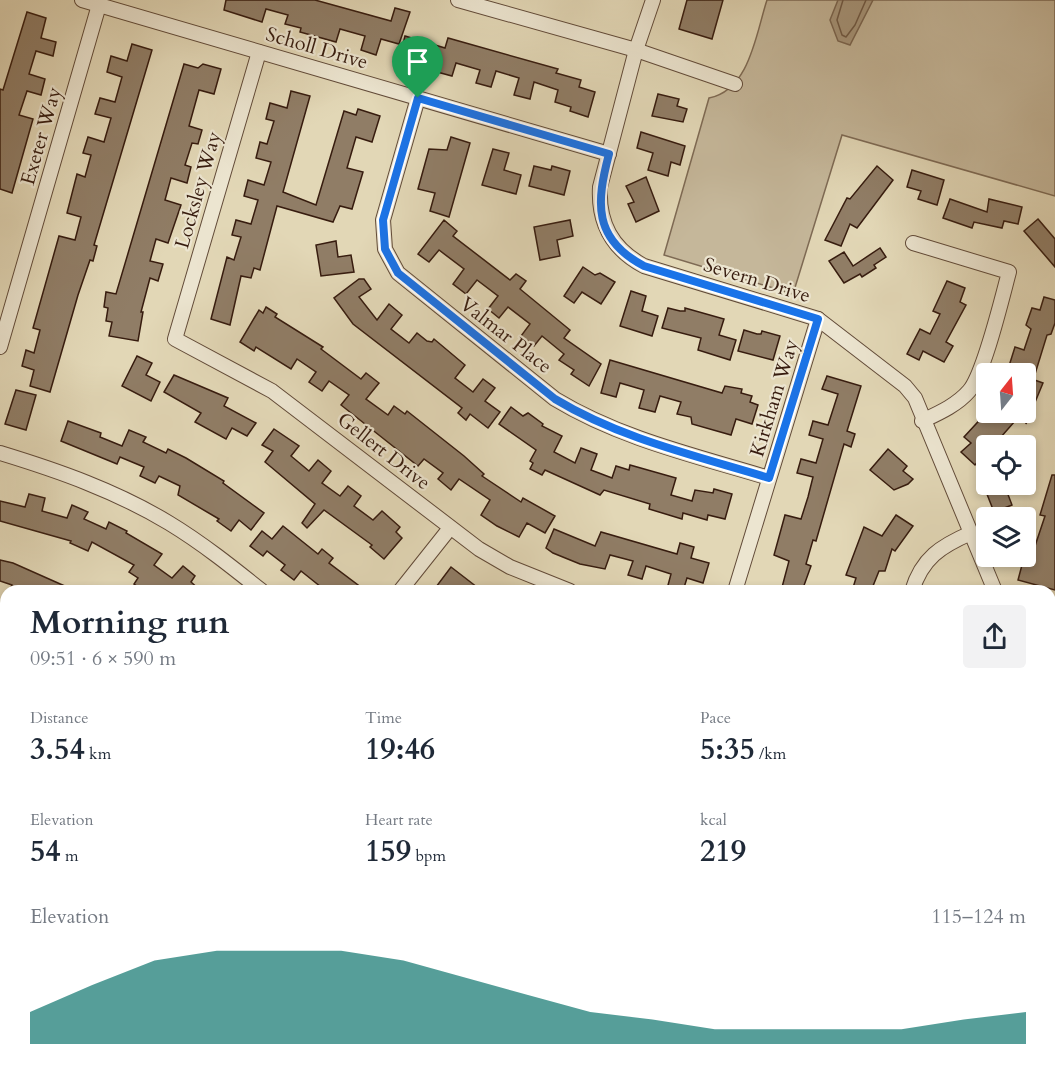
<!DOCTYPE html>
<html lang="en">
<head>
<meta charset="utf-8">
<style>
  :root { --surface:#fff; --page:#f2f2f3; --text:#1f2937; --muted:#747a83; --accent:#0f766e }
  body { margin:0; font-family:Cardo,serif; background:var(--page); color:var(--text); height:100vh; display:flex; flex-direction:column; font-size:22px; white-space:nowrap }
  * { box-sizing:border-box; margin:0 }
  p { font-size:20px; color:var(--muted) }
  .icon { flex:none; width:33px; height:33px; fill:none; stroke:currentColor; stroke-width:2; stroke-linecap:round; stroke-linejoin:round }
  .map { position:relative; flex:1; overflow:hidden }
  .side { position:absolute; left:0px; top:585px; width:1056px; height:488px; display:flex; flex-direction:column; background:var(--surface); border-radius:18px 18px 0 0; box-shadow:0 3px 9px #0003 }
  .side>* { flex:none }
  .needle { width:39px; rotate:17deg }
  .fabs { position:absolute; left:976px; top:363px; display:grid; gap:12px }
  .fabs a { display:grid; place-items:center; width:60px; height:60px; border-radius:6px; background:var(--surface); box-shadow:0 3px 9px #0003; font-size:30px }
  .pin { position:absolute; display:grid; place-items:center; width:51px; height:51px; color:#fff; margin:-62px -26px; border-radius:50% 50% 50% 0; rotate:-45deg; box-shadow:0 0 6px #0007 }
  .pin .icon { rotate:45deg }
  .round { display:grid; place-items:center; flex:none; width:63px; height:63px; border-radius:6px; background:var(--page) }
  .summary { display:flex; align-items:center; justify-content:space-between; height:102px; padding:0 30px }
  h1 { font-size:33px; font-weight:800; line-height:45px }
  .metrics { display:grid; grid-template-columns:repeat(3,1fr); gap:9px; height:102px; padding:6px 30px }
  .metrics div { display:grid; align-content:center }
  .metrics b { font-size:30px; font-weight:800 }
  .metrics small { font-size:16px; font-weight:400 }
  .metrics p { font-size:16px }
  .chart { height:168px; padding:12px 30px }
  .chart p { display:flex; justify-content:space-between }
  .chart svg { width:100%; height:108px; margin-top:6px; fill:var(--accent); opacity:.7 }
  .map>svg:first-child { display:block }
  .green { fill:#c5b79a; stroke:#7e6a54; stroke-width:1.5 }
  .water { fill:#a8977d; stroke:#7b6651; stroke-width:1.5 }
  .lines { fill:none; stroke-linecap:round; stroke-linejoin:round }
  .shore { stroke:#705a46; stroke-width:1.5 }
  .building { fill:#907d66; stroke:#371c0f; stroke-width:1.5 }
  .street-casing { stroke:#624b39; stroke-width:16 }
  .secondary-casing { stroke:#371c0f; stroke-width:22 }
  .street { stroke:#ece5d0; stroke-width:14 }
  .secondary { stroke:#ece5d0; stroke-width:20 }
  .route-casing { stroke:#fff; stroke-width:12 }
  .route { stroke:#1a73e8; stroke-width:8 }
  .labels { text-anchor:middle; dominant-baseline:central; stroke-width:4.5; stroke-linejoin:round; paint-order:stroke }
  .street-label { font-size:20px; fill:#371c0f; stroke:#ece5d0 }
</style>
</head>
<body>
<div class="map">
<svg width="1055" height="1072" viewBox="0 0 1055 1072">
  <rect width="100%" height="100%" fill="#e2d7b6"/>
  <filter id="stains"><feTurbulence type="fractalNoise" baseFrequency=".00333" numOctaves="4"/><feColorMatrix values="0 0 0 0 .2 0 0 0 0 .09 0 0 0 0 .02 0 0 0 .5 -.17"/></filter>
  <radialGradient id="worn" r=".72"><stop offset=".6" stop-color="#630" stop-opacity="0"/><stop offset="1" stop-color="#630" stop-opacity=".3"/></radialGradient>
  <g class="green">
    <path d="M767,0H1055V196L842,135L793,294L664,255L709,98C750,90 756,33 767,0Z"/>
    <polygon points="0,898 6,903 6,1066 382,1067 378,1072 0,1072"/>
  </g>
  <polygon class="water" points="838,0 873,0 850,45 838,41 830,20"/>
  <g class="lines">
    <polyline class="shore" points="843,0 837,20 842,35 846,37 855,25 866,0"/>
  </g>
  <g class="building">
    <polygon points="226,0 315,0 391,21 395,8 410,12 399,44 381,39 376,55 361,50 365,36 340,29 336,42 300,32 301,28 285,24 288,15 266,9 262,22 224,10"/>
    <polygon points="687,0 723,0 712,39 679,29"/>
    <polygon points="27,12 46,18 41,38 56,42 53,56 36,51 29,74 45,79 41,95 27,91 19,115 33,119 12,193 0,189 0,89 3,90"/>
    <polygon points="405,36 445,48 448,38 558,69 556,73 581,80 579,87 595,92 588,117 570,111 571,107 555,102 558,90 534,82 530,99 514,95 519,78 496,71 491,87 476,83 480,70 456,63 452,76 415,66 417,60 400,56"/>
    <polygon points="132,44 152,50 94,245 97,246 93,261 90,260 78,295 50,392 30,386 34,370 22,366 26,350 34,353 40,330 33,328 59,236 75,240 81,217 67,213 77,174 85,177 91,155 83,153 88,137 104,142 111,118 95,114 100,98 115,102 122,77 107,72 111,56 127,61"/>
    <polygon points="184,64 198,68 203,64 221,69 214,94 199,90 189,126 202,130 198,144 192,143 185,165 191,167 187,183 171,178 165,200 181,205 168,243 156,239 150,261 163,264 158,281 150,278 141,312 143,312 138,341 109,336 112,322 106,321 108,308 104,307 106,292 116,294"/>
    <polygon points="291,91 310,96 283,192 316,205 344,111 356,115 358,109 380,116 372,142 356,137 347,168 363,172 352,209 340,206 333,222 277,206 260,270 254,268 251,278 241,276 230,325 211,319 227,257 234,260 241,237 232,235 236,220 251,224 258,200 244,196 248,180 264,185 271,162 256,158 260,142 267,144 274,121 266,119 270,103 287,108"/>
    <polygon points="658,94 679,99 677,106 687,109 683,122 652,116"/>
    <polygon points="641,132 685,146 680,165 671,162 668,176 648,170 653,153 637,148"/>
    <polygon points="451,137 470,143 449,217 430,211 435,193 418,189 429,149 447,150"/>
    <polygon points="493,149 509,153 504,170 521,175 516,194 482,185"/>
    <polygon points="534,166 551,170 552,166 570,171 564,195 529,186"/>
    <polygon points="877,166 893,180 857,228 850,224 841,246 825,240 847,198 850,199"/>
    <polygon points="912,170 944,180 937,205 918,199 921,191 907,187"/>
    <polygon points="646,177 659,211 636,222 628,204 634,202 626,186"/>
    <polygon points="950,199 987,212 989,199 1022,207 1018,224 1004,221 1002,228 974,222 972,228 943,218"/>
    <polygon points="1038,219 1055,239 1055,267 1024,231"/>
    <polygon points="444,220 457,231 453,236 510,280 516,274 526,281 520,289 570,330 564,338 601,364 589,386 571,374 574,370 559,360 564,354 542,336 534,346 521,336 530,324 508,307 499,318 488,309 498,296 477,280 466,294 453,284 464,269 439,250 429,262 418,254"/>
    <polygon points="570,220 573,236 557,240 560,256 540,260 534,227"/>
    <polygon points="336,241 338,257 351,255 354,272 321,276 316,245"/>
    <polygon points="880,248 886,257 874,265 876,268 862,277 860,274 844,283 829,261 844,252 853,266"/>
    <polygon points="583,267 595,275 600,273 615,282 601,304 582,292 574,303 564,296"/>
    <polygon points="359,279 364,279 371,289 359,297 377,320 389,304 402,315 391,329 409,343 417,333 427,341 432,342 434,339 465,365 455,378 473,392 483,379 495,388 485,401 500,412 488,428 470,414 466,420 458,413 462,408 353,324 334,298"/>
    <polygon points="947,281 965,288 960,302 966,305 946,342 953,346 944,362 923,351 919,360 907,354 920,329 930,334 940,314 933,311"/>
    <polygon points="631,291 646,296 642,311 658,316 652,336 620,326"/>
    <polygon points="1044,297 1055,300 1055,323 1051,334 1047,335 1035,374 1009,366 1015,347 1024,350 1031,329 1026,325 1032,308 1040,310"/>
    <polygon points="266,307 277,314 275,317 323,347 321,349 361,379 366,373 379,383 366,399 388,415 394,406 405,414 407,411 464,456 484,474 482,476 521,502 523,498 555,516 545,533 527,523 519,537 497,526 481,515 490,500 459,479 451,490 438,479 443,473 424,459 418,466 341,405 349,395 329,381 322,391 309,382 316,372 297,359 291,369 256,347 254,351 240,342 259,310 263,313"/>
    <polygon points="668,308 680,311 685,311 685,308 724,319 719,335 736,340 730,360 698,350 701,338 662,328"/>
    <polygon points="744,330 757,334 761,334 762,331 780,336 773,360 738,351"/>
    <polygon points="137,356 152,363 146,375 160,382 151,401 122,386"/>
    <polygon points="610,360 722,393 725,386 742,389 741,393 752,396 750,402 758,405 752,424 736,419 731,435 692,424 691,417 677,414 681,402 660,396 655,412 639,408 644,390 620,383 616,397 601,393"/>
    <polygon points="174,375 228,398 224,406 256,423 247,436 232,428 226,439 195,422 201,413 164,392"/>
    <polygon points="827,376 861,386 847,431 855,434 851,447 844,444 816,541 813,540 806,564 811,566 802,591 781,591 789,561 774,555 785,515 801,519 808,497 813,477 797,473 801,459 816,463 823,439 809,435 813,421 828,425 838,394 822,389"/>
    <polygon points="1026,377 1043,383 1026,424"/>
    <polygon points="16,390 36,395 26,430 5,424"/>
    <polygon points="511,407 523,416 528,413 543,424 542,426 562,436 554,452 575,463 581,448 597,454 591,470 612,478 616,466 629,470 630,465 676,478 671,495 692,501 695,490 713,493 714,489 732,494 725,519 708,515 707,520 683,513 682,519 649,509 650,504 604,490 600,495 545,470 542,475 530,469 533,463 530,461 536,450 499,424"/>
    <polygon points="987,412 1023,412 993,446 987,446 987,451 975,465 961,452 971,443 964,437"/>
    <polygon points="68,421 101,433 100,437 122,446 129,430 146,437 143,442 166,453 168,449 186,458 224,481 223,483 264,513 251,530 239,520 231,531 217,521 219,519 178,495 180,486 159,476 155,483 140,476 144,467 120,457 117,464 61,441"/>
    <polygon points="274,429 299,446 291,456 309,471 318,460 331,471 322,483 340,496 348,486 361,496 354,506 373,520 382,511 400,527 396,532 402,538 384,559 370,547 372,545 324,510 307,528 302,523 315,504 265,462 273,451 262,445"/>
    <polygon points="888,449 907,466 903,471 913,479 908,484 894,490 870,470"/>
    <polygon points="1052,475 1055,475 1055,590 1018,580 1026,550 1033,552 1045,516 1040,515"/>
    <polygon points="983,484 1004,484 1012,505 994,512"/>
    <polygon points="29,494 45,498 42,511 67,518 72,505 88,512 84,519 106,529 109,522 127,531 126,533 162,554 154,565 172,578 183,566 195,576 191,582 201,591 144,591 134,584 138,578 129,572 134,565 92,542 88,551 70,543 71,541 0,521 0,501 25,507"/>
    <polygon points="896,515 913,526 895,551 892,549 885,571 879,571 871,591 852,591 856,578 846,575 864,527 882,536"/>
    <polygon points="283,526 318,554 322,549 333,558 329,563 366,591 326,591 301,571 294,580 281,570 285,565 267,551 263,556 250,546 262,531 272,539"/>
    <polygon points="554,529 595,546 601,532 677,554 680,543 694,547 691,558 709,563 703,583 687,578 683,591 674,591 667,589 671,574 646,566 642,579 628,575 633,561 610,555 605,569 580,564 553,553 546,548"/>
    <polygon points="0,560 13,563 76,591 10,591 12,585 0,581"/>
    <polygon points="451,567 482,591 433,591"/>
  </g>
  <g class="lines">
    <g class="street-casing">
      <g id="street">
        <polyline points="82,0 609,154"/>
        <polyline points="458,0 636,50 735,84"/>
        <path d="M653,0L636,50L600,187C598,223 612,249 644,266L818,319L905,386L915,398L995,591"/>
        <polyline points="259,52 175,339 272,391 479,549 510,567 570,591"/>
        <path d="M418,98L383,220L385,249L398,273L555,399C621,439 697,456 769,478"/>
        <path d="M913,243L1009,272C1002,298 984,374 969,391C957,405 939,413 922,421"/>
        <polyline points="0,347 99,5"/>
        <path d="M0,453C59,471 116,491 169,523C202,543 232,567 262,591"/>
        <polyline points="400,591 450,528"/>
        <polyline points="735,591 818,319"/>
        <path d="M912,591C922,558 941,546 971,533"/>
        <polyline points="1050,641 1055,643"/>
        <polyline points="1050,895 1055,908"/>
      </g>
    </g>
    <g class="secondary-casing">
      <g id="secondary">
        <polyline points="0,638 6,640"/>
        <polyline points="1050,732 1055,716"/>
        <polyline points="585,1066 593,1072"/>
        <polyline points="688,1072 690,1066"/>
      </g>
    </g>
    <use href="#street" class="street"/>
    <use href="#secondary" class="secondary"/>
  </g>
  <g class="lines">
    <g class="route-casing">
      <path id="route" d="M418,98L609,154C596,203 593,239 644,266L818,319L769,478C697,456 621,439 555,399L398,273L385,249L383,220Z"/>
    </g>
    <use href="#route" class="route"/>
  </g>
  <g class="labels">
    <g class="street-label">
      <text transform="translate(317 48) rotate(16)">Scholl Drive</text>
      <text transform="translate(41 136) rotate(-74)">Exeter Way</text>
      <text transform="translate(198 190) rotate(-74)">Locksley Way</text>
      <text transform="translate(757 280) rotate(17)">Severn Drive</text>
      <text transform="translate(506 335) rotate(38)">Valmar Place</text>
      <text transform="translate(774 398) rotate(-73)">Kirkham Way</text>
      <text transform="translate(384 451) rotate(38)">Gellert Drive</text>
    </g>
  </g>
  <rect width="100%" height="100%" filter="url(#stains)"/>
  <rect width="100%" height="100%" fill="url(#worn)"/>
</svg>
<div class="fabs">
<a><svg class="needle" viewBox="-14 -14 28 28"><path d="M0-13l5 13h-10z" fill="#e53935"/><path d="M0 13l5-13h-10z" fill="#747a83"/></svg></a>
<a><svg class="icon" aria-label="locate" viewBox="0 0 24 24"><circle cx="12" cy="12" r="6"/><path d="M12 2v4M12 18v4M2 12h4M18 12h4"/></svg></a>
<a><svg class="icon" aria-label="layers" viewBox="0 0 24 24"><path d="M12 4l9 5-9 5-9-5zM3 14l9 5 9-5"/></svg></a>
</div>
<div class="pin" style="left:418px;top:98px;background:#1e9e55"><svg class="icon" aria-label="arrive" viewBox="0 0 24 24"><path d="M6 21V4h12l-3 4 3 4H6"/></svg></div>
<section class="side">
<div class="summary"><div><h1>Morning run</h1><p>09:51 · 6 × 590 m</p></div><a class="round"><svg class="icon" aria-label="share" viewBox="0 0 24 24"><path d="M12 15V3M7 8l5-5 5 5M5 13v7h14v-7"/></svg></a></div>
<div class="metrics">
<div><p>Distance</p><b>3.54<small> km</small></b></div>
<div><p>Time</p><b>19:46</b></div>
<div><p>Pace</p><b>5:35<small> /km</small></b></div>
</div>
<div class="metrics">
<div><p>Elevation</p><b>54<small> m</small></b></div>
<div><p>Heart rate</p><b>159<small> bpm</small></b></div>
<div><p>kcal</p><b>219</b></div>
</div>
<div class="chart"><p><span>Elevation</span>115–124 m</p>
<svg viewBox="0 0 160 44" preserveAspectRatio="none"><path d="M0 44V31L10 20L20 10L30 6L40 6L50 6L60 10L70 17L80 24L90 31L100 34L110 38L120 38L130 38L140 38L150 34L160 31V44z"/></svg>
</div>
</section>
</div>
</body>
</html>
